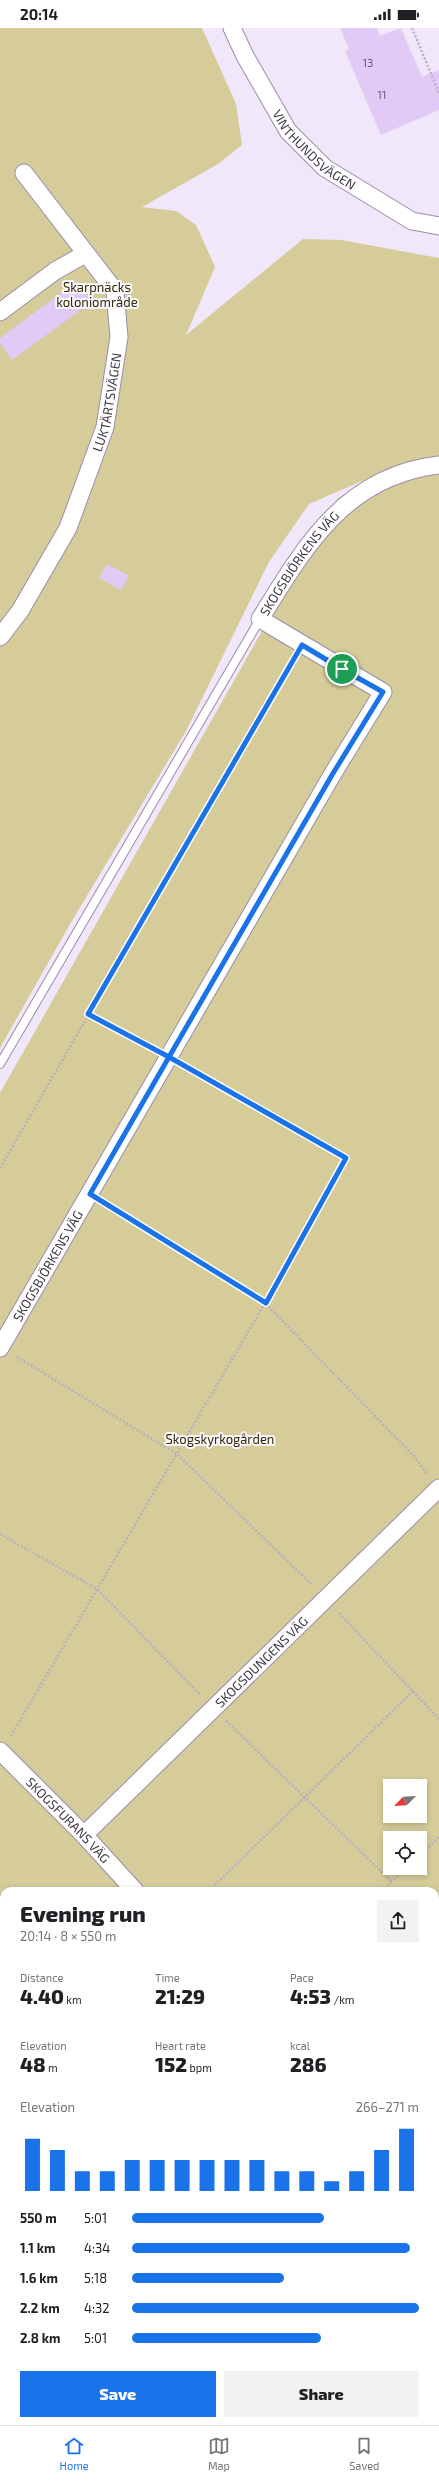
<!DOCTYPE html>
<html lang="en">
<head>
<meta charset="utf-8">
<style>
  :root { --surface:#fff; --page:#f2f2f2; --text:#202124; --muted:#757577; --line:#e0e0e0; --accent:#1a73e8 }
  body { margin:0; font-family:"Exo 2",sans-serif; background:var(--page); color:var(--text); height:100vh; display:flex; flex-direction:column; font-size:15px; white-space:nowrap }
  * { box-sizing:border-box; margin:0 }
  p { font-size:13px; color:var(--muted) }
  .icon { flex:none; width:22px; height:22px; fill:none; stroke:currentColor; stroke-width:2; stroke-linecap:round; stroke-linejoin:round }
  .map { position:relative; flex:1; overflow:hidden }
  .side { position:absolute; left:0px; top:1859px; width:439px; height:538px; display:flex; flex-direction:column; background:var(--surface); border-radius:12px 12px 0 0; box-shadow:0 2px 6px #0003 }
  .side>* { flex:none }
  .needle { width:26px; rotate:246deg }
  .tools { position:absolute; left:383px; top:1751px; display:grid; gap:8px }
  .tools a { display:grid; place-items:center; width:44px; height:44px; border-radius:0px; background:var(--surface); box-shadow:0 2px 6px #0003; font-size:20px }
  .pin { position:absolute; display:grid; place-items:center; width:34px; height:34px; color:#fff; margin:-17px; border:2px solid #fff; border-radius:50%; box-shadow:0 1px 4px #0007 }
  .round { display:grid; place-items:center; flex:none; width:42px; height:42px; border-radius:0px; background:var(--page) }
  .summary { display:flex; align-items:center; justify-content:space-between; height:68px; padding:0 20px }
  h1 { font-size:22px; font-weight:800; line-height:30px }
  .stats { display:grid; grid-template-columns:repeat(3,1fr); gap:6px; height:68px; padding:4px 20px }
  .stats div { display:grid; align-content:center }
  .stats b { font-size:20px; font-weight:800 }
  .stats small { font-size:11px; font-weight:400 }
  .stats p { font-size:11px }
  .chart { height:112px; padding:8px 20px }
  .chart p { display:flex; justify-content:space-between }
  .chart svg { width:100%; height:72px; margin-top:4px; stroke:var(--accent); stroke-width:6 }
  .primary-button { display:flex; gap:8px; margin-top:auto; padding:8px 20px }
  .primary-button a { flex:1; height:46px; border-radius:0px; background:var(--accent); color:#fff; font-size:16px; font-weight:800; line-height:46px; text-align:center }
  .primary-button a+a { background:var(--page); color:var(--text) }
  ul { padding:0 20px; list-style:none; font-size:13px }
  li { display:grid; grid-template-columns:64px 48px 1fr; align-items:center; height:30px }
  li i { height:10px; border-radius:5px; background:var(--accent) }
  .status { display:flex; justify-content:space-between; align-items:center; height:28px; padding:0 20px; background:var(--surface); direction:ltr }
  .status svg { height:11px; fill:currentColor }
  .tab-bar { display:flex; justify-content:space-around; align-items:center; height:56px; border-top:1px solid var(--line); background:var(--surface); font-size:11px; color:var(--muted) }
  .tab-bar a { display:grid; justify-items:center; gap:2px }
  .tab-bar .active { color:var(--accent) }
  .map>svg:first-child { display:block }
  .green { fill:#d6cc99; fill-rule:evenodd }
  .building { fill:#e1caf6 }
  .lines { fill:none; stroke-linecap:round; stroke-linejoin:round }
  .lane-casing { stroke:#9c8cab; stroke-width:10 }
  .street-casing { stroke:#9c8cab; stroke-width:19 }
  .path { stroke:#b8afc1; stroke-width:2.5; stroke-dasharray:2 2; stroke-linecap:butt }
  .lane { stroke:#fff; stroke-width:8 }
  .street { stroke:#fff; stroke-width:17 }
  .route-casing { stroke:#fff; stroke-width:8 }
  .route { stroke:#1a73e8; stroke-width:5 }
  .labels { text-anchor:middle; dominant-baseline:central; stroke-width:4; stroke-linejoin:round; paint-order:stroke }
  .number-label { font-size:11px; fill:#685c72 }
  .street-label { font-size:13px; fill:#3f3846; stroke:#fbf7fe }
  .park-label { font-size:13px; fill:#302903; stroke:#fbf7fe }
</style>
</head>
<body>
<div class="status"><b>20:14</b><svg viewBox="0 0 49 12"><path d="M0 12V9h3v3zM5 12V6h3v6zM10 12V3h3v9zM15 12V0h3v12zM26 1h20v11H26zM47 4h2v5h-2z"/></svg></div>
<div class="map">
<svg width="439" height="2397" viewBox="0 0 439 2397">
  <rect width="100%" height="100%" fill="#f1e7fb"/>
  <path class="green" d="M0,0H202L236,76L242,117L218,136L142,179L176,183L196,197L215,239L186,307L303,211L341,212L439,230V2290L435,2293V1863H4V2393H435V2311L439,2316V2397H0V1065L337,471L371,449L309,476L269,534L186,703L70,896L0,1020ZM390,1758H420V1788H390ZM390,1810H420V1840H390Z"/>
  <g class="building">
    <polygon points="340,0 377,0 380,8 401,0 422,49 439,42 439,82 381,107 345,23 349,21"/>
    <polygon points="77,253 93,273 12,332 0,315 0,310"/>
    <polygon points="107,536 129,548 121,562 99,550"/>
  </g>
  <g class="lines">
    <g class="lane-casing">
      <polyline id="lane" points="0,1036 260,591"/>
    </g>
    <g class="street-casing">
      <g id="street">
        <path id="s1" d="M232,0L245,28L288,103L325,140L412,193L439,198"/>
        <polyline points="0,284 55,243 85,226"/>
        <path id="s2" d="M0,609L20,583L68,500L105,399L119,309L115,263L24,145"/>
        <path id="s3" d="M0,1320L332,747L383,664L260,591C305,518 345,448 439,437"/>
        <path id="s4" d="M0,1723L84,1807L135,1863"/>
        <path id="s5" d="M84,1807L439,1460"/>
        <polyline points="0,2377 4,2383"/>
        <polyline points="12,2393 15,2397"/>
      </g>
    </g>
    <g class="path">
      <polyline points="412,0 439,65"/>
      <polyline points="88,986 151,1019"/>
      <polyline points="0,1140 293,633"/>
      <polyline points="106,1176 265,1275 414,1428 427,1446"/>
      <polyline points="17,1329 177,1426 312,1557"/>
      <polyline points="0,1506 97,1561 200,1667"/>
      <polyline points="339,1585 439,1691"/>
      <polyline points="226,1693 392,1854"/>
      <polyline points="11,1708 265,1275 346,1130 186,1038"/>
      <polyline points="420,1827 439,1809"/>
      <polyline points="209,1863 413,1663"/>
      <polyline points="382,1863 406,1840"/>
      <polyline points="0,1867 4,1871"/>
      <polyline points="0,1961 4,1965"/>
      <polyline points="435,1990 439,1990"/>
      <polyline points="0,2060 4,2057"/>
      <polyline points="435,2240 439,2247"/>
      <polyline points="435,2373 439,2378"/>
      <polyline points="395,2393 398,2397"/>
      <polyline points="178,2397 183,2393"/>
      <polyline points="301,2397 305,2393"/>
    </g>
    <use href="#lane" class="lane"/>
    <use href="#street" class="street"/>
  </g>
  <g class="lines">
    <g class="route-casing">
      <polyline id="route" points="342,641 302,617 88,986 169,1029 90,1166 266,1275 346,1130 169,1029 332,747 383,664 342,641"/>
    </g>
    <use href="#route" class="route"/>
  </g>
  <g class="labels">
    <g class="number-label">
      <text x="368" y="34">13</text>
      <text x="382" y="66">11</text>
    </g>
    <g class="street-label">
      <text stroke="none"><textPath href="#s1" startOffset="149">VINTHUNDSVÄGEN</textPath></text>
      <text stroke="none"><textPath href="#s2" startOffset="261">LUKTÄRTSVÄGEN</textPath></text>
      <text stroke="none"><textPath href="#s3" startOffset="971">SKOGSBJÖRKENS VÄG</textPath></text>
      <text stroke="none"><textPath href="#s3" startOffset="95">SKOGSBJÖRKENS VÄG</textPath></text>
      <text stroke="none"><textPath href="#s5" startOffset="248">SKOGSDUNGENS VÄG</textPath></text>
      <text stroke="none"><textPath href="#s4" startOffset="97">SKOGSFURANS VÄG</textPath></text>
    </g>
    <g class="park-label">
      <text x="97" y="259">Skarpnäcks<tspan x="97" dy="15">koloniområde</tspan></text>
      <text x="220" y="1411">Skogskyrkogården</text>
    </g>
  </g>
</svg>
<div class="tools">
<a><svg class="needle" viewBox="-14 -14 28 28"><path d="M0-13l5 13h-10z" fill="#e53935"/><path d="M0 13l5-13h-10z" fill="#757577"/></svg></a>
<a><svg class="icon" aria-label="locate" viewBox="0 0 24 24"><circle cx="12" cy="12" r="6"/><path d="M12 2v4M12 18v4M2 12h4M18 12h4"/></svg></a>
</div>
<div class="pin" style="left:342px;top:641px;background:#1e9e55"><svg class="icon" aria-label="arrive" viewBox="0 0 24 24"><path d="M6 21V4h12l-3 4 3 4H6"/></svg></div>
<section class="side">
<div class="summary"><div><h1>Evening run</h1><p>20:14 · 8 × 550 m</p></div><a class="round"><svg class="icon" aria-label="share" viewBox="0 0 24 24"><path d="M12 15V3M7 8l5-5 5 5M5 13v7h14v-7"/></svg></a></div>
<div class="stats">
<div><p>Distance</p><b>4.40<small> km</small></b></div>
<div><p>Time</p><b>21:29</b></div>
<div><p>Pace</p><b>4:53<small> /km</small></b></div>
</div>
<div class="stats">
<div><p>Elevation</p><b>48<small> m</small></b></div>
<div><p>Heart rate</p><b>152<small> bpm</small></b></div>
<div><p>kcal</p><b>286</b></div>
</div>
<div class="chart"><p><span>Elevation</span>266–271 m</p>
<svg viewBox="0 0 160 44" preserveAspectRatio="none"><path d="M5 44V12M15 44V19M25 44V32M35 44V32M45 44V25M55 44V25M65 44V25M75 44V25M85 44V25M95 44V25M105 44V32M115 44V32M125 44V38M135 44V32M145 44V19M155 44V6"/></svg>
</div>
<ul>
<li><b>550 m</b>5:01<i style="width:67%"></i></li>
<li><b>1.1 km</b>4:34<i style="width:97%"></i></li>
<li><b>1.6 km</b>5:18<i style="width:53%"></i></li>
<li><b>2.2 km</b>4:32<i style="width:100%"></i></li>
<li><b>2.8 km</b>5:01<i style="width:66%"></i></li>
</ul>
<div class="primary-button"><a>Save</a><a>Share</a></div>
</section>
</div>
<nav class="tab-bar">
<a class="active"><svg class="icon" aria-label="home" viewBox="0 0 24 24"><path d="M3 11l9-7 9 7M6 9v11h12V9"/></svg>Home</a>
<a><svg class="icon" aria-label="map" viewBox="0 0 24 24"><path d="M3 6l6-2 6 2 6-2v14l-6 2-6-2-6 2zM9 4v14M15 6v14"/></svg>Map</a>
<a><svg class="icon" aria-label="saved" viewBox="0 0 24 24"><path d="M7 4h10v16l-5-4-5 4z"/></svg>Saved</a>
</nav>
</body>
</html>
